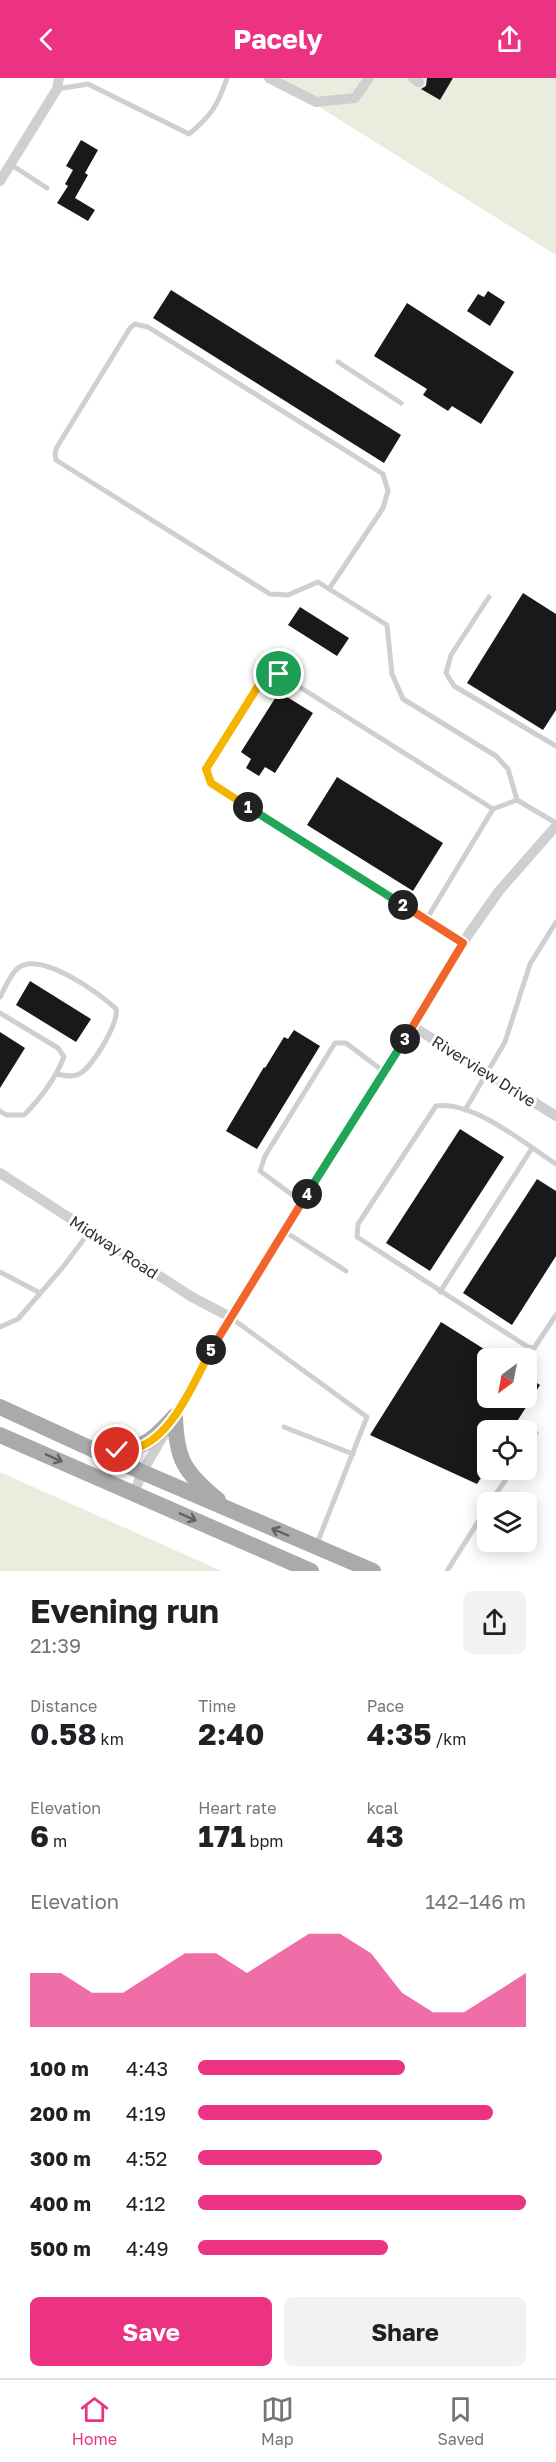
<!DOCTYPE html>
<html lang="en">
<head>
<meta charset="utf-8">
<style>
  :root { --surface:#fff; --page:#f2f2f2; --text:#202124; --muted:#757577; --line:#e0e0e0; --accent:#eb3283 }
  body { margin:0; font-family:"Golos Text",sans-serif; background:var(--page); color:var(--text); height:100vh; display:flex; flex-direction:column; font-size:22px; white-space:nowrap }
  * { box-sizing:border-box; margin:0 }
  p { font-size:20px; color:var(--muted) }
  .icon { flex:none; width:33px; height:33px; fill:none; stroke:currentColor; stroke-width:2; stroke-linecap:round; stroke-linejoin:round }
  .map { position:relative; height:1493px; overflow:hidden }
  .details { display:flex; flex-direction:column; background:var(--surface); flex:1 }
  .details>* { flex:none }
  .needle { width:39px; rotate:212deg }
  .fabs { position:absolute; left:477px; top:1270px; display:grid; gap:12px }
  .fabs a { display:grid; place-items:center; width:60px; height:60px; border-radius:9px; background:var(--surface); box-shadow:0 3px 15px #0003; font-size:30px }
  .pin { position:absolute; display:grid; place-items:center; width:51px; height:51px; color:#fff; margin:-26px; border:3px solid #fff; border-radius:50%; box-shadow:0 2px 6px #0007 }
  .km { position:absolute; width:30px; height:30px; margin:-15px; border-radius:50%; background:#222; color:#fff; font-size:16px; line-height:30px; text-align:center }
  .round { display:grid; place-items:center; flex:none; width:63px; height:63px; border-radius:9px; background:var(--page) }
  .summary { display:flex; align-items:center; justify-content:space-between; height:102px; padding:0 30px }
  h1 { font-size:33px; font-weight:700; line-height:45px }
  .metrics { display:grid; grid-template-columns:repeat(3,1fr); gap:9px; height:102px; padding:6px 30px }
  .metrics div { display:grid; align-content:center }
  .metrics b { font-size:30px; font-weight:700 }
  .metrics small { font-size:16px; font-weight:400 }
  .metrics p { font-size:16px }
  .chart { height:168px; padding:12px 30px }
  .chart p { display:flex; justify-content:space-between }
  .chart svg { width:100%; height:108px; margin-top:6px; fill:var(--accent); opacity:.7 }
  .primary-button { display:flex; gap:12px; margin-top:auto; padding:12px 30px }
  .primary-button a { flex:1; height:69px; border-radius:9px; background:var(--accent); color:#fff; font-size:24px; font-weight:700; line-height:69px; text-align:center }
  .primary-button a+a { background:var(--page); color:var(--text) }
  ul { padding:0 30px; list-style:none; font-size:20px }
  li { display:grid; grid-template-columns:96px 72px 1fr; align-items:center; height:45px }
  li i { height:15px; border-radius:8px; background:var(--accent) }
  header { display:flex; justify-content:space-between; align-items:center; height:78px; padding:0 30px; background:var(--accent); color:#fff; font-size:27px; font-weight:700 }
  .dock { display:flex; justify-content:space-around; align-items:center; height:84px; border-top:2px solid var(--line); background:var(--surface); font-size:16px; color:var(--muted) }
  .dock a { display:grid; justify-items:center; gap:3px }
  .dock .selected { color:var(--accent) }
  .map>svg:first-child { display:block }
  .green { fill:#eaecde }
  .building { fill:#191919 }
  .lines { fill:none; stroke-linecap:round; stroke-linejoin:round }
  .lane { stroke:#cfcfcf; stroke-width:5 }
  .street { stroke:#cfcfcf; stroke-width:10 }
  .primary { stroke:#aaa; stroke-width:16 }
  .oneway { stroke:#626262 }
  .split-1-casing { stroke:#fff; stroke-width:12 }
  .split-2-casing { stroke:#fff; stroke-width:12 }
  .split-3-casing { stroke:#fff; stroke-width:12 }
  .split-4-casing { stroke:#fff; stroke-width:12 }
  .split-5-casing { stroke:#fff; stroke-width:12 }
  .split-6-casing { stroke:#fff; stroke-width:12 }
  .split-1 { stroke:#f5b400; stroke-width:8 }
  .split-2 { stroke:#22a559; stroke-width:8 }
  .split-3 { stroke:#f0652b; stroke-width:8 }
  .split-4 { stroke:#22a559; stroke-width:8 }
  .split-5 { stroke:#f0652b; stroke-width:8 }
  .split-6 { stroke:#f5b400; stroke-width:8 }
  .labels { text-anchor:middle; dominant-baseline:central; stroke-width:6; stroke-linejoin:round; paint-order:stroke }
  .street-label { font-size:16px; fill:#323232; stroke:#fff }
</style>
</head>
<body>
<header><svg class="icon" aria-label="back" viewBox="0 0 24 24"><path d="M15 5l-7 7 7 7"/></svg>Pacely<svg class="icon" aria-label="share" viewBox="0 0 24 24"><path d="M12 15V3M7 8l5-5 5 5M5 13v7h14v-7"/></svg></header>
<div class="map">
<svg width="556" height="1493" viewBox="0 0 556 1493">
  <rect width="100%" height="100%" fill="#fff"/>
  <g class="green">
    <polygon points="273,0 556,0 556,177"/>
    <polygon points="0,1394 206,1486 222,1493 0,1493"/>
  </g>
  <g class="building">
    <polygon points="427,0 453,0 440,22 421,11 426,8"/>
    <polygon points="81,62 98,72 85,95 88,97 75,120 95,132 88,143 57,125 68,108 65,106 73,92 66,88"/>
    <polygon points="171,212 401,357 384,385 153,240"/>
    <polygon points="488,213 505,224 490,248 467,233 478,216 484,219"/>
    <polygon points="407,225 514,294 481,346 452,328 448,333 423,317 427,311 374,278"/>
    <polygon points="523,515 556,536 556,632 543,652 467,605"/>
    <polygon points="300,529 349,560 337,578 288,547"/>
    <polygon points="279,614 313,635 275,695 265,689 259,698 246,690 251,681 241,674"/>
    <polygon points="337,699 443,765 413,813 307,747"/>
    <polygon points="30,903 91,941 76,964 16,927"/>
    <polygon points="294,952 320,968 257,1071 226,1053 264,989 265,990 284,959 288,961"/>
    <polygon points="0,954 25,970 0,1010"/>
    <polygon points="460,1051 504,1079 430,1193 386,1165"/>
    <polygon points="537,1101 556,1113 556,1178 512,1247 463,1215"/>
    <polygon points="441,1244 500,1281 488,1281 488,1320 526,1320 526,1298 540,1307 511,1353 488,1353 488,1389 477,1406 370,1357"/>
  </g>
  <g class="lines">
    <g class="lane">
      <path d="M57,11L88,6L189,56C211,38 218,27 227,0"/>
      <polyline points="10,86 47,110"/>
      <polyline points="338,284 401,325"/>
      <polyline points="329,511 383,430 388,413 383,396 148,249 135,246 130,250 57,369 55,375 56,382 270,516 288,517 318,504 387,547 392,596 403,621 496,678 508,691 517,722 556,745"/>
      <polyline points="489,519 451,577 446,595 454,608 556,668"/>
      <polyline points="426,842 493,731"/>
      <polyline points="463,865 223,713 211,705 206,691 262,602 279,596 493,731 517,722"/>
      <path d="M0,919C5,910 10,897 17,891C38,871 100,915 116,931C119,945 92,990 79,996C72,1000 63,997 56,996"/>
      <path d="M0,935L58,970L64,979C55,1001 40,1021 24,1037H6L0,1033"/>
      <polyline points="465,1032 505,964 530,886 556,844"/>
      <path d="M556,1086C524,1065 474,1023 436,1028L358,1146L357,1159L528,1269L534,1270L556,1237"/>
      <polyline points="302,1124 260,1093 265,1078 335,965 346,965 383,993"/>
      <polyline points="284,1153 346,1193"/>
      <polyline points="0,1194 40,1215"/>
      <polyline points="440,1214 532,1070"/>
      <polyline points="230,1239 367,1339 316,1468"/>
      <polyline points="0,1249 18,1241 63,1189 90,1153"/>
      <polyline points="284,1349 353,1376"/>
      <polyline points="526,1370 536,1355"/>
      <polyline points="490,1425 512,1392"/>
      <polyline points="447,1493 488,1428"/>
    </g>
    <g class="street">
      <polyline points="269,0 316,24 355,20 369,0"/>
      <polyline points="413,0 419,4"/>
      <polyline points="0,103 57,11 59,0"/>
      <polyline points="412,948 556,1038"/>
      <polyline points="0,1095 192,1219 230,1239"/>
      <polyline points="173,1341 230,1239 468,857 499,813 556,748"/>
      <polyline points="134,1416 142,1394 165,1355"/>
    </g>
    <g class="primary">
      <polyline points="0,1329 142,1394 373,1493"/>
      <path d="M175,1338C176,1381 184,1394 218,1422"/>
      <polyline points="0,1357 311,1493"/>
      <path d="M98,1373C142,1370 144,1371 175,1338"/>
    </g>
  </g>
  <defs><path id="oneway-shaft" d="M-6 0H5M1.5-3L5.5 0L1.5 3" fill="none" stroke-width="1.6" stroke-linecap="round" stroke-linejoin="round" transform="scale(1.5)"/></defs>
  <g class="oneway">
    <use href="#oneway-shaft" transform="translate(54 1380) rotate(24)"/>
    <use href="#oneway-shaft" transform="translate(188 1439) rotate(24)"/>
    <use href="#oneway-shaft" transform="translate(280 1454) rotate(-157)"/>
  </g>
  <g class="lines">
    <g class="split-1-casing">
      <polyline id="split-1" points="248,729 211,705 206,691 262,602 279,596"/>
    </g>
    <g class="split-2-casing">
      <polyline id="split-2" points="248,729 403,827"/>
    </g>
    <g class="split-3-casing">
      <polyline id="split-3" points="403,827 463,865 405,961"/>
    </g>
    <g class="split-4-casing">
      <polyline id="split-4" points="307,1116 405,961"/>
    </g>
    <g class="split-5-casing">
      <polyline id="split-5" points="211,1272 307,1116"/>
    </g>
    <g class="split-6-casing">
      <path id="split-6" d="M117,1372C123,1371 131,1372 136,1370C172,1360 195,1302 211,1272"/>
    </g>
    <use href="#split-1" class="split-1"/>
    <use href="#split-2" class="split-2"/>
    <use href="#split-3" class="split-3"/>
    <use href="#split-4" class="split-4"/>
    <use href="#split-5" class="split-5"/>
    <use href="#split-6" class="split-6"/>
  </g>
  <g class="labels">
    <g class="street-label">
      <text transform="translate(484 993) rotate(32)">Riverview Drive</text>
      <text transform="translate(114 1169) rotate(33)">Midway Road</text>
    </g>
  </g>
</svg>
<div class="fabs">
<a><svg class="needle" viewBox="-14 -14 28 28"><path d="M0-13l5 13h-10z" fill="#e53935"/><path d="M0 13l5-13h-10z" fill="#757577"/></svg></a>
<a><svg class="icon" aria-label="locate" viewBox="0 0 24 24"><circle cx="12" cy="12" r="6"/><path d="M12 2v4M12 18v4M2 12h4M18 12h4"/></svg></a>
<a><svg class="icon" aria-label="layers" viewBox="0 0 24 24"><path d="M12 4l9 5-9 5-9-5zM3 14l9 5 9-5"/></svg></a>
</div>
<div class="pin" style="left:279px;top:596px;background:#1e9e55"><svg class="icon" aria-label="arrive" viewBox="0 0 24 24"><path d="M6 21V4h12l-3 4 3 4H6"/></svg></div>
<div class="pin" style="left:117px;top:1372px;background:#d93025"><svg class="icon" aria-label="check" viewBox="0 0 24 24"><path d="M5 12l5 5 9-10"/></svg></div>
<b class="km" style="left:248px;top:729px">1</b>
<b class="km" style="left:403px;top:827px">2</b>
<b class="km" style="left:405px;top:961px">3</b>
<b class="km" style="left:307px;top:1116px">4</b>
<b class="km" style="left:211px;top:1272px">5</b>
</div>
<section class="details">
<div class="summary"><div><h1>Evening run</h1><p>21:39</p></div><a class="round"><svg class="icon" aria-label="share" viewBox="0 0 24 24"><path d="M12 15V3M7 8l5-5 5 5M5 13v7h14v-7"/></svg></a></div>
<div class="metrics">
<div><p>Distance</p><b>0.58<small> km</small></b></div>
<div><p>Time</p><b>2:40</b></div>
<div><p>Pace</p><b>4:35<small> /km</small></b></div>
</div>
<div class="metrics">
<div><p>Elevation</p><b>6<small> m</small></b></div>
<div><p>Heart rate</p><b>171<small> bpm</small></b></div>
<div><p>kcal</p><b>43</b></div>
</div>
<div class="chart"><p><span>Elevation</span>142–146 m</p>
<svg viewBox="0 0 160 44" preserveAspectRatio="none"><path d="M0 44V22L10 22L20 30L30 30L40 22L50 14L60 14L70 22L80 14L90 6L100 6L110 14L120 30L130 38L140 38L150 30L160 22V44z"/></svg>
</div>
<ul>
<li><b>100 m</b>4:43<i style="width:63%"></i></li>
<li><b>200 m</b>4:19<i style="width:90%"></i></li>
<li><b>300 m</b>4:52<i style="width:56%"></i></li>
<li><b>400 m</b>4:12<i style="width:100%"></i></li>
<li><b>500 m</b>4:49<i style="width:58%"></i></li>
</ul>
<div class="primary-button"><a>Save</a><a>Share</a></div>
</section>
<nav class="dock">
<a class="selected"><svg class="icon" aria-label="home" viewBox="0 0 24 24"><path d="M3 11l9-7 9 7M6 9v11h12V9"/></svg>Home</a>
<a><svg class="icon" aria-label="map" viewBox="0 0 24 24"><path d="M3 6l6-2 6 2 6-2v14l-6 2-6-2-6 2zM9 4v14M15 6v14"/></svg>Map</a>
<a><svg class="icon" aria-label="saved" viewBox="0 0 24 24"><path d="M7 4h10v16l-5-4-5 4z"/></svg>Saved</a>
</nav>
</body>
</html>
